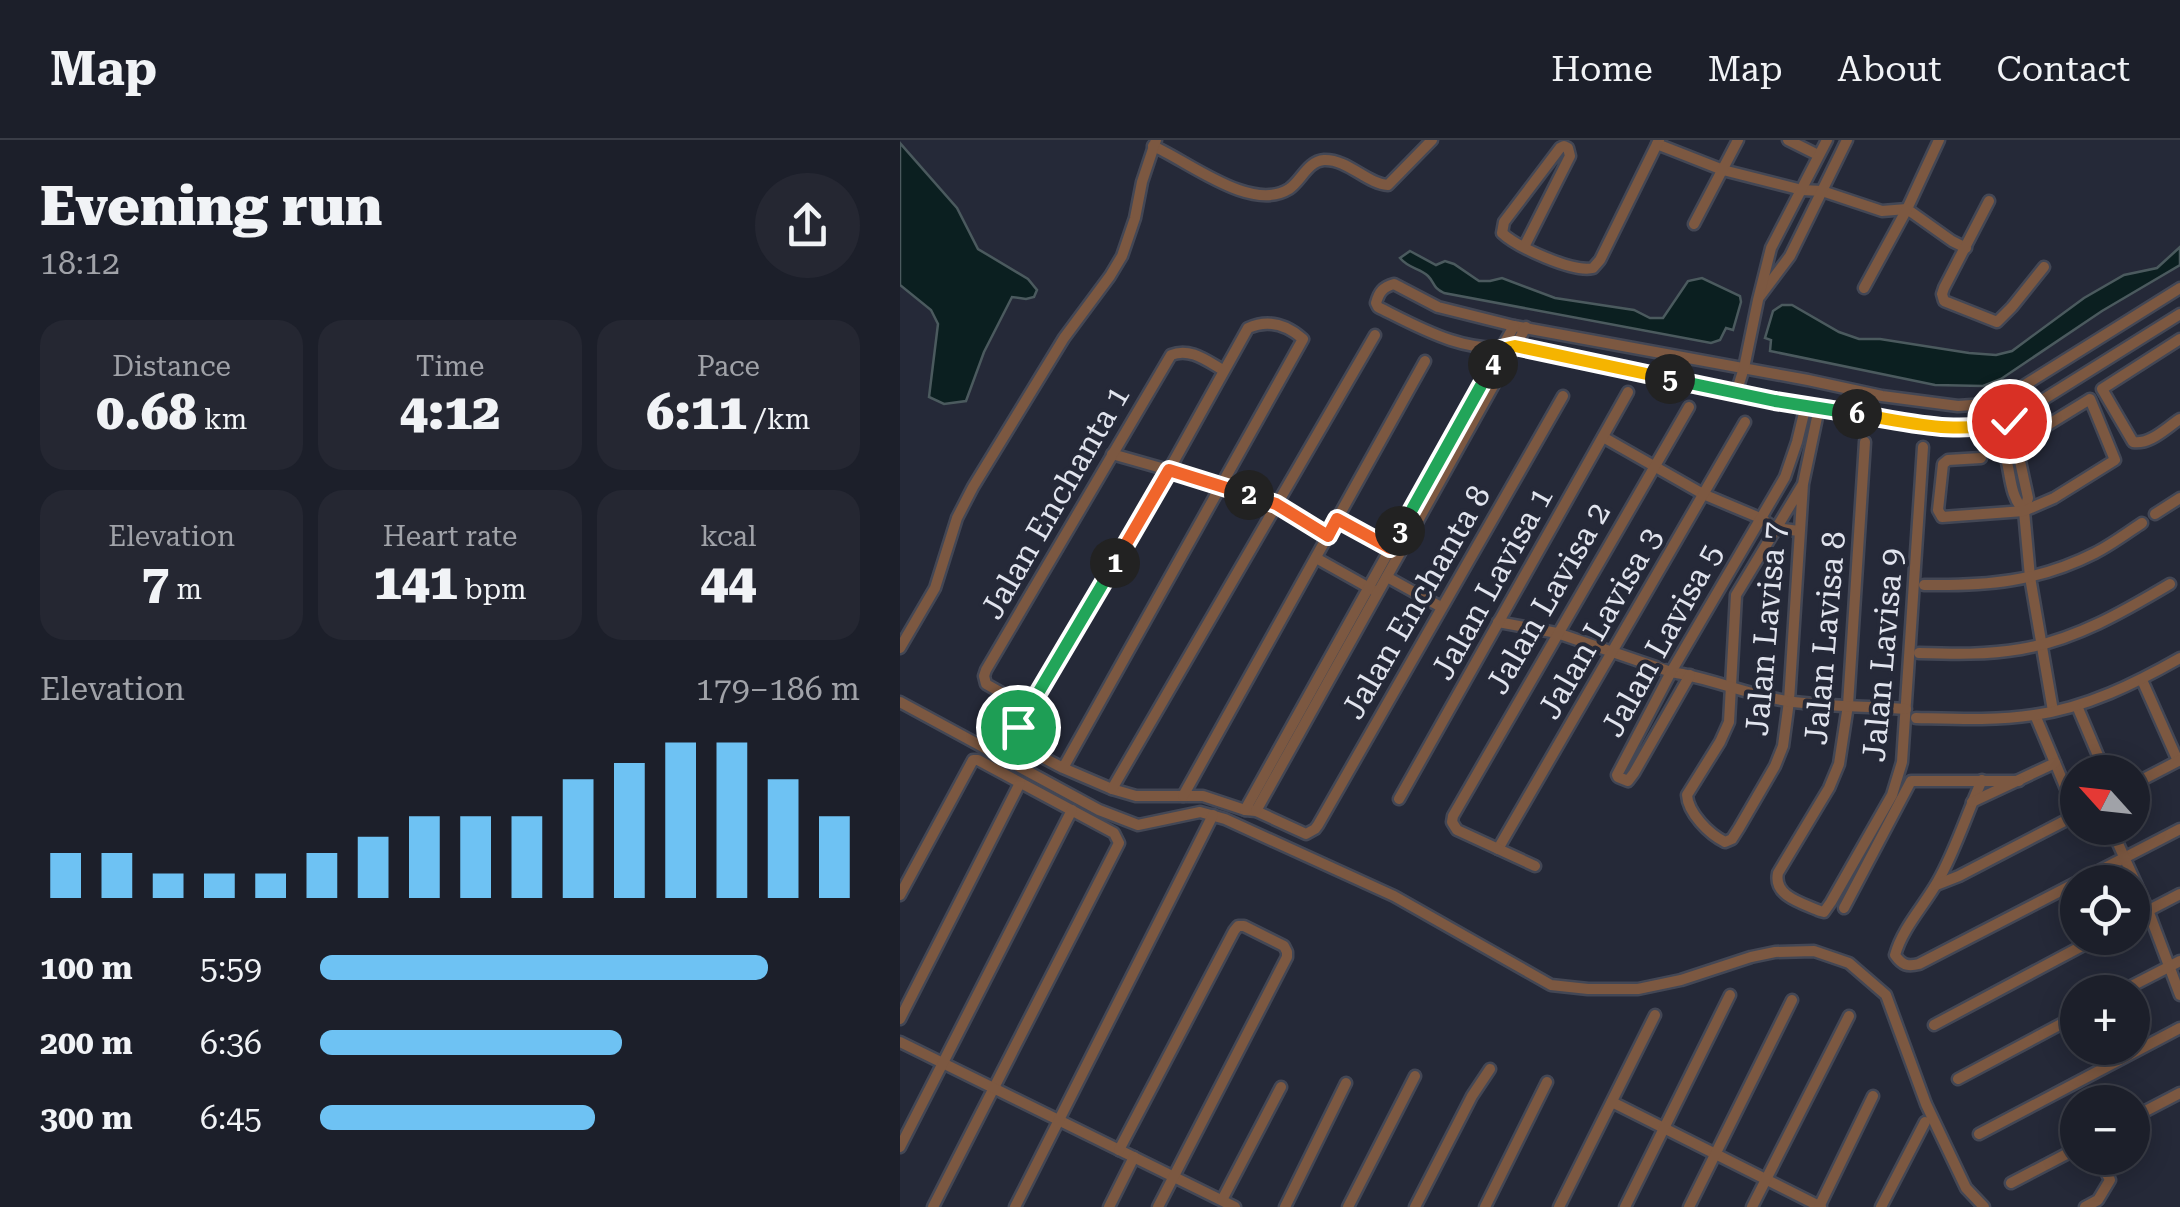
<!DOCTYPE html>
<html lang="en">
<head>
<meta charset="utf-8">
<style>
  :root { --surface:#1c1f2a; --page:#252732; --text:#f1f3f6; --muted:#a0a2a8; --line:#3a3d47; --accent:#6ec2f3 }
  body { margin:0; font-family:"Roboto Serif",serif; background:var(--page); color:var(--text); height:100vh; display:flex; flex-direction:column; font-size:38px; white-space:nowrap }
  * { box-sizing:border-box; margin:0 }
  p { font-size:32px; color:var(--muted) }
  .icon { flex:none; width:55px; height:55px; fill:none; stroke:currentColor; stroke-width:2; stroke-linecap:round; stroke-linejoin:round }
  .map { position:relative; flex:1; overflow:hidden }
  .panel { display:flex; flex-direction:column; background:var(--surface); width:900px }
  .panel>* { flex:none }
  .needle { width:65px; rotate:297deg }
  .controls { position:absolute; left:1160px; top:615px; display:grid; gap:20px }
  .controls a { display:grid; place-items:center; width:90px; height:90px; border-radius:50%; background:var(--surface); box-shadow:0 5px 25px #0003,0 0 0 2px var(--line); font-size:50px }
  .pin { position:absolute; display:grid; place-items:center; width:85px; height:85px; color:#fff; margin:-42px; border:5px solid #fff; border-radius:50%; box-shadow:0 2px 10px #0007 }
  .km { position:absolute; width:50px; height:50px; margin:-25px; border-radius:50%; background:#222; color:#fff; font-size:28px; line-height:50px; text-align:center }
  .round { display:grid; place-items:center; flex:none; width:105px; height:105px; border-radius:52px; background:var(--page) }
  .overview { display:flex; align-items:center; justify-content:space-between; height:170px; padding:0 40px }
  h1 { font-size:55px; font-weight:800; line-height:75px }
  .figures { display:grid; grid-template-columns:repeat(3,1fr); gap:15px; height:170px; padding:10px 40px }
  .figures div { display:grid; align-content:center; border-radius:25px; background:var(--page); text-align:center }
  .figures b { font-size:50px; font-weight:800 }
  .figures small { font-size:28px; font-weight:400 }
  .figures p { font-size:28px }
  .chart { height:280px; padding:20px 40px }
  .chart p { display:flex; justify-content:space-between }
  .chart svg { width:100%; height:180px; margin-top:10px; stroke:var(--accent); stroke-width:6 }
  ul { padding:0 40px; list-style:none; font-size:32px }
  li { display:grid; grid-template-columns:160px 120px 1fr; align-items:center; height:75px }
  li i { height:25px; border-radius:12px; background:var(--accent) }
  header { display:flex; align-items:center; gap:60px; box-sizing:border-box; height:140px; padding:0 50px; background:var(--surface); border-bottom:2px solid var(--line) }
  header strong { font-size:48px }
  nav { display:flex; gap:55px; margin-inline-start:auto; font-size:35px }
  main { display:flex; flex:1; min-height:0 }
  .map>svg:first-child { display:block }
  .water { fill:#0b1f20; stroke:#4b5a5e; stroke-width:2.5 }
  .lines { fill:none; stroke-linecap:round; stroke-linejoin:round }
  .street-casing { stroke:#434755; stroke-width:15 }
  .street { stroke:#7c5841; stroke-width:10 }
  .split-1-casing { stroke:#fff; stroke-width:20 }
  .split-2-casing { stroke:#fff; stroke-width:20 }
  .split-3-casing { stroke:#fff; stroke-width:20 }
  .split-4-casing { stroke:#fff; stroke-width:20 }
  .split-5-casing { stroke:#fff; stroke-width:20 }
  .split-6-casing { stroke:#fff; stroke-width:20 }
  .split-7-casing { stroke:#fff; stroke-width:20 }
  .split-1 { stroke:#22a559; stroke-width:12 }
  .split-2 { stroke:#f0652b; stroke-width:12 }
  .split-3 { stroke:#f0652b; stroke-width:12 }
  .split-4 { stroke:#22a559; stroke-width:12 }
  .split-5 { stroke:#f5b400; stroke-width:12 }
  .split-6 { stroke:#22a559; stroke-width:12 }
  .split-7 { stroke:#f5b400; stroke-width:12 }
  .labels { text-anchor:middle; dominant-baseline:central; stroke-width:8; stroke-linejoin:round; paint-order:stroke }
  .street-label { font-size:32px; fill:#e1e4ee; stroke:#252938 }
</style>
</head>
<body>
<header>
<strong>Map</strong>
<nav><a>Home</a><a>Map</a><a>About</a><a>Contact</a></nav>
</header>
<main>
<section class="panel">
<div class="overview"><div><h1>Evening run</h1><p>18:12</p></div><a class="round"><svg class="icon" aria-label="share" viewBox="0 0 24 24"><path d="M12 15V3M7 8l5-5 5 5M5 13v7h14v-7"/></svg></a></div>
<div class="figures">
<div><p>Distance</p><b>0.68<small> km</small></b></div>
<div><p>Time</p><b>4:12</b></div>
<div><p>Pace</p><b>6:11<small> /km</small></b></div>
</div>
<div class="figures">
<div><p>Elevation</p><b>7<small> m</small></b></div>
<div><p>Heart rate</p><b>141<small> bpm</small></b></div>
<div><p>kcal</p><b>44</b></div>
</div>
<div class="chart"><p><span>Elevation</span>179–186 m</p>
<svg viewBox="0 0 160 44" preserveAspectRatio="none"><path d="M5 44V33M15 44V33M25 44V38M35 44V38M45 44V38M55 44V33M65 44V29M75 44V24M85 44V24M95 44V24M105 44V15M115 44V11M125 44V6M135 44V6M145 44V15M155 44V24"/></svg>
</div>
<ul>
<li><b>100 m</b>5:59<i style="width:83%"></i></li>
<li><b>200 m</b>6:36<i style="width:56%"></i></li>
<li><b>300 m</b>6:45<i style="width:51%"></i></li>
</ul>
</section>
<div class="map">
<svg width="1280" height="1067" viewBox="0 0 1280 1067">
  <rect width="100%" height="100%" fill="#252938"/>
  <g class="water">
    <polygon points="0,3 57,68 78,109 128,139 137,150 134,157 126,159 112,157 84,212 66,261 44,264 29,257 38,184 31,170 0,145"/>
    <polygon points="1280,107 1280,125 1202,171 1101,239 1083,246 1035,245 870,211 871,200 865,198 873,171 882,165 892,165 939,192 959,199 980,199 1069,213 1096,215 1112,211 1184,158 1224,135 1257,128"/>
    <path d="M510,111L536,125L545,121L554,124L579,141H590L602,138L655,158L734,170L750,178H763L788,141L802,138L840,156L841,162L833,190L826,188L820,200L811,203L544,153C532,147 535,143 528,136C520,128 509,129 500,118Z"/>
  </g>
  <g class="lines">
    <g class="street-casing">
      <g id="street">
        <polyline points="888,0 918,15"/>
        <polyline points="757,4 823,30 902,50 922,51 982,71 1007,69 1052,101 1066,108"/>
        <path d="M253,6C288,21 351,73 389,49C401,41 408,21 424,20C448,19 467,44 488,45L532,0"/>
        <polyline points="1089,61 1044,148 1042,154 1044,161 1097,182 1112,167 1144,127"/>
        <polyline points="794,84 838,0"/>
        <path d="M624,107L670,16L668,8L664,6L660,8L604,82L602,93C617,107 673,133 693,128L700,120L759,0"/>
        <polyline points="964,148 1007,69 1039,0"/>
        <path d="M1280,148L1112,253L1086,264L1058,266L982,256L908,240L614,186L538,167L494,144C483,147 479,152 476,163L478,167C520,188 566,215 615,206L875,261L1052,289L1078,288L1112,279L1280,174"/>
        <polyline points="860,156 890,116 947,0"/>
        <path d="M1280,199L1202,249L1233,302C1250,305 1266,288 1280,279"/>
        <polyline points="836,253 844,228 858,160 871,108 927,0"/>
        <polyline points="1096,260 1109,281 1118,312 1128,358 1124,371 1130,437 1153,571"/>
        <path d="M1086,264C1094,281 1102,299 1106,318C1111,337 1110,356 1124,371"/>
        <polyline points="703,297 803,354 860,378 875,388 899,391"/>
        <path d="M965,302L948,565L939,624L929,648L878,733C873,756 902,763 920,771L924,772L931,762L992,655L1002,622L1023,307"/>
        <polyline points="212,314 321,345 377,364 427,396"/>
        <polyline points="1081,318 1048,320 1043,324 1038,370 1042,377 1124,371 1154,358 1215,320 1190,259 1133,294"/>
        <path d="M903,344L836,455L829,582L820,602L787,655C788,673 809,694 825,702L832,699L839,688L875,626L883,606L889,561L903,344L919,268"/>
        <polyline points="1255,374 1280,358"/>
        <polyline points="437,379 495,411"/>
        <polyline points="416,418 473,450"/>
        <polyline points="487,437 541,467"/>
        <path d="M1024,445C1086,446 1138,442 1195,413C1211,405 1227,393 1242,383"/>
        <path d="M598,482L657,493L771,532C811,538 848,555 887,561C926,567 967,566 1006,569"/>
        <polyline points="0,508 35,448 57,378 73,347 164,198 210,136 222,116 235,78 242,42 256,0"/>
        <path d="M1019,513C1053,514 1087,515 1121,509C1175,500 1223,472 1270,444"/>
        <polyline points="790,535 734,633 728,641 718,637 717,635 771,532 885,337 897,302 906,265"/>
        <polyline points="1242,540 1278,621"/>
        <polyline points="0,562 199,670 238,685 300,672 325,679 494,756 651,845 688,849 738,849 781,840 851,817 875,812 914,811 949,823 986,855 1026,964 1066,1048 1084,1067"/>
        <polyline points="1177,566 1205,632"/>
        <path d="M130,569L86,544L84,536L86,530L271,215C290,207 307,221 323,230"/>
        <polyline points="1135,575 1177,675"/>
        <path d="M1016,578C1055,579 1096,581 1134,575C1186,568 1236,543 1280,518"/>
        <path d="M163,628L403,199C386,184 368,179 348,188L269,330L118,587L114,599L119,605L163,628L212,649L236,656H303L345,670L356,671L406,694L415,689L418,685L663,256"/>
        <path d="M1082,640C1067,673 1056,709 1038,741C1024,766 1003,787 995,815C1002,825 1007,827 1019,824L1280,689"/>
        <polyline points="1232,645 1280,620"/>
        <polyline points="212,649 475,195"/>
        <polyline points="283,656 525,221"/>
        <polyline points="499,659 728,252"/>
        <polyline points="1072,662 1155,623"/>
        <polyline points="345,670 614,186"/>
        <polyline points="356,671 626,187"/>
        <polyline points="1211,688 1248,770 1280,855"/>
        <polyline points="598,709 845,282"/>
        <polyline points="635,726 557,690 552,682 553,676 789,267"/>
        <polyline points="1036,745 1059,736 1178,674"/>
        <polyline points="0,755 73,620 78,620 214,693 219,703 33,1067"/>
        <polyline points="944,768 1011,641 1119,641"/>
        <polyline points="1232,779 1280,754"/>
        <polyline points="1220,852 1280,821"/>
        <polyline points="0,879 120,643"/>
        <polyline points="1034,885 1197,798"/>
        <polyline points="0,902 335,1067"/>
        <polyline points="1058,939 1178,875"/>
        <polyline points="712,962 921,1067"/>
        <polyline points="1232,978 1280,953"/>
        <polyline points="1079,994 1280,888"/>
        <polyline points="0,1007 172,670"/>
        <polyline points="219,1010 334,791 338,786 344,786 384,806 387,812 387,817 258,1067"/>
        <polyline points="1111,1043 1178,1008"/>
        <polyline points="322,1060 381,947"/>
        <polyline points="115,1067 313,675"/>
        <polyline points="209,1067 234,1017"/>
        <polyline points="385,1067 446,943"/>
        <polyline points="448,1067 515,936"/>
        <polyline points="515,1067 572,956 590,929"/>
        <polyline points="585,1067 647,942"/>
        <polyline points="659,1067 755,875"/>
        <polyline points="725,1067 830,855"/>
        <polyline points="789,1067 892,860"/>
        <polyline points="852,1067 949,876"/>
        <polyline points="919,1067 973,956"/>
        <polyline points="981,1067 1025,982"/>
        <polyline points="1185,1067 1198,1060 1210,1040 1199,1018"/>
      </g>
    </g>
    <use href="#street" class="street"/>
  </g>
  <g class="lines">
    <g class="split-1-casing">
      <polyline id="split-1" points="118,587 215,423"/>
    </g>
    <g class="split-2-casing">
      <polyline id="split-2" points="215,423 269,330 349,355"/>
    </g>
    <g class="split-3-casing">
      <polyline id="split-3" points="349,355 376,364 428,396 437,379 490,408 500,391"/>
    </g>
    <g class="split-4-casing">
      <polyline id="split-4" points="500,391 593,224"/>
    </g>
    <g class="split-5-casing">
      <polyline id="split-5" points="593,224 601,209 615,206 770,239"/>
    </g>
    <g class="split-6-casing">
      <polyline id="split-6" points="770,239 875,261 957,274"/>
    </g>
    <g class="split-7-casing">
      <path id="split-7" d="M957,274C1009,282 1057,296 1109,281"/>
    </g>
    <use href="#split-1" class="split-1"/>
    <use href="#split-2" class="split-2"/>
    <use href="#split-3" class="split-3"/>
    <use href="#split-4" class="split-4"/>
    <use href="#split-5" class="split-5"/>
    <use href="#split-6" class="split-6"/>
    <use href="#split-7" class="split-7"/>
  </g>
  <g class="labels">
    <g class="street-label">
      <text transform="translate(155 362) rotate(-60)">Jalan Enchanta 1</text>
      <text transform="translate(592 443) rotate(-61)">Jalan Lavisa 1</text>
      <text transform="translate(648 458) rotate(-60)">Jalan Lavisa 2</text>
      <text transform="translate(516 462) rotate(-60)">Jalan Enchanta 8</text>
      <text transform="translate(700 483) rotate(-60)">Jalan Lavisa 3</text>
      <text transform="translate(866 489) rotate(-85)">Jalan Lavisa 7</text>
      <text transform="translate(925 498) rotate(-85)">Jalan Lavisa 8</text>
      <text transform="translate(762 500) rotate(-61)">Jalan Lavisa 5</text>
      <text transform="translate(983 515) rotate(-85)">Jalan Lavisa 9</text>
    </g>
  </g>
</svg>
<div class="controls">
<a><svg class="needle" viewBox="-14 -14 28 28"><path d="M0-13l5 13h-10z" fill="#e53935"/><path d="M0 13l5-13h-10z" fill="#a0a2a8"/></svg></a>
<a><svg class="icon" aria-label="locate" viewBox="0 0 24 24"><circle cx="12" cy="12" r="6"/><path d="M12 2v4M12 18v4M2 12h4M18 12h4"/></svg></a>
<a>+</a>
<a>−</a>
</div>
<div class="pin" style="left:118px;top:587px;background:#1e9e55"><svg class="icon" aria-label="arrive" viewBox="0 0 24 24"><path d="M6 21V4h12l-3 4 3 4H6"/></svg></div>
<div class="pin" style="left:1109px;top:281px;background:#d93025"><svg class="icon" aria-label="check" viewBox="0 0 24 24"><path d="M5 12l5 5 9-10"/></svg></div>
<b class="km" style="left:215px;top:423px">1</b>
<b class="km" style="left:349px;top:355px">2</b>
<b class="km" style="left:500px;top:391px">3</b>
<b class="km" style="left:593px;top:224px">4</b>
<b class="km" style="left:770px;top:239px">5</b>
<b class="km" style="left:957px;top:274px">6</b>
</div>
</main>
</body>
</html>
